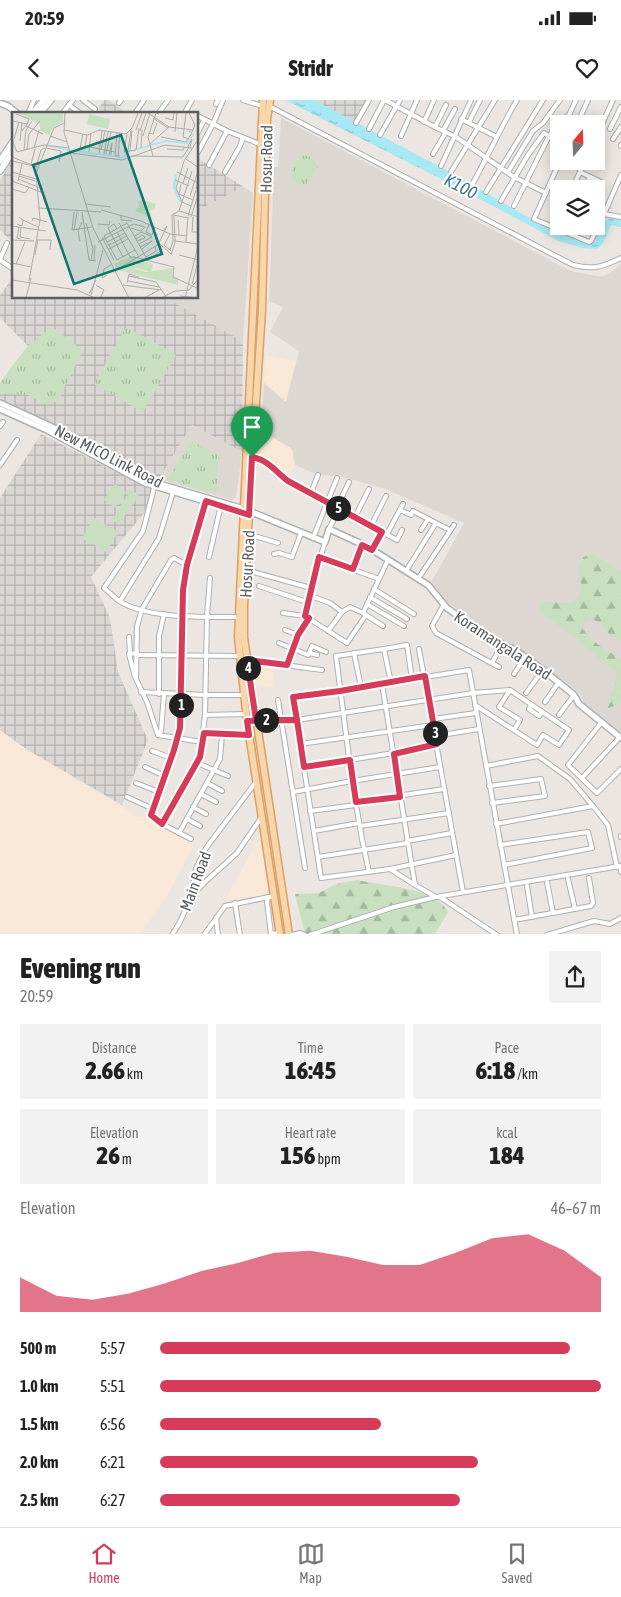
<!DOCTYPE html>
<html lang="en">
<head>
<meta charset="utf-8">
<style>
  :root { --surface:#fff; --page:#f2f2f2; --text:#222; --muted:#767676; --line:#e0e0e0; --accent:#d63c59 }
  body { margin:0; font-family:"Asap Condensed",sans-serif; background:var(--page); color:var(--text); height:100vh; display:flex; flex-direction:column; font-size:19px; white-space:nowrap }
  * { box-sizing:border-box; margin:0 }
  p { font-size:16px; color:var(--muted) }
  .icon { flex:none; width:28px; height:28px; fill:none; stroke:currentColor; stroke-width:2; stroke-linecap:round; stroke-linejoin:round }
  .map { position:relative; height:834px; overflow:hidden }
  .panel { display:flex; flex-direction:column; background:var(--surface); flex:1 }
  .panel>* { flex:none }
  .needle { width:32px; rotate:19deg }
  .buttons { position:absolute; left:550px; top:15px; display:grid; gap:10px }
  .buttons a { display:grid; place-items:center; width:55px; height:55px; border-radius:0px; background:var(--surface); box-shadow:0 2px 12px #0003; font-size:25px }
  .pin { position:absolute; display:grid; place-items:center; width:42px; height:42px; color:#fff; margin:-51px -21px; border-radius:50% 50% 50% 0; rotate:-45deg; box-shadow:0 0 5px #0007 }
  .pin .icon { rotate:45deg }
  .km { position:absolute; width:25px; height:25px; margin:-12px; border-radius:50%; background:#222; color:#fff; font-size:14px; line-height:25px; text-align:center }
  .round { display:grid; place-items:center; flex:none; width:52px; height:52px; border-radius:0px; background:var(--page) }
  .summary { display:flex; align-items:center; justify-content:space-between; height:85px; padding:0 20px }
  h1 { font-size:28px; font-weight:800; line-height:38px }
  .figures { display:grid; grid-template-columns:repeat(3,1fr); gap:8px; height:85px; padding:5px 20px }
  .figures div { display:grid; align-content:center; border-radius:0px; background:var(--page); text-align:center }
  .figures b { font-size:25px; font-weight:800 }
  .figures small { font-size:14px; font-weight:400 }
  .figures p { font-size:14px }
  .chart { height:140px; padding:10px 20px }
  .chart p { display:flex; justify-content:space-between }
  .chart svg { width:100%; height:90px; margin-top:5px; fill:var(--accent); opacity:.7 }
  ul { padding:0 20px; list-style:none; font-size:16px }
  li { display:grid; grid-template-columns:80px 60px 1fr; align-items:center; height:38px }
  li i { height:12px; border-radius:6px; background:var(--accent) }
  .status { display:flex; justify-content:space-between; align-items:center; height:35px; padding:0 25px; background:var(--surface); direction:ltr }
  .status svg { height:14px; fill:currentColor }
  header { display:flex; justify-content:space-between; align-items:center; height:65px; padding:0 20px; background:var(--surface); font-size:22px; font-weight:800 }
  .tabs { display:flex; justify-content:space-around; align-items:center; height:70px; border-top:1px solid var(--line); background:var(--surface); font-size:14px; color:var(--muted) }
  .tabs a { display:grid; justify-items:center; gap:2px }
  .tabs .selected { color:var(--accent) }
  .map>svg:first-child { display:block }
  .commercial { fill:#f9e8d7 }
  .industrial { fill:url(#industrial-grid) }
  .education { fill:#ddd7d2 }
  .grass { fill:#c8e0c0 }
  .forest { fill:url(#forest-firs) }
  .park { fill:url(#park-tufts) }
  .water { fill:url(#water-ripples) }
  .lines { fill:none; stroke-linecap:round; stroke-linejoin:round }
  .minor-casing { stroke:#adb0b2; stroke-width:6 }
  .tertiary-casing { stroke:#adb0b2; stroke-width:8 }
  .secondary-casing { stroke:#aeb2b5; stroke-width:8 }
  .primary-casing { stroke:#e19d63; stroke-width:9 }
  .minor { stroke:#fff; stroke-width:4 }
  .tertiary { stroke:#fff; stroke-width:5 }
  .secondary { stroke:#fff; stroke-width:5.5 }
  .primary { stroke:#f6d6ab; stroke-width:6 }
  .route-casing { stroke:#fff; stroke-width:10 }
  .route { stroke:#d63c59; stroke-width:6 }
  .labels { text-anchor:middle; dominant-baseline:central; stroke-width:4; stroke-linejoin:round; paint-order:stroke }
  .street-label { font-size:16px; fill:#5a5e60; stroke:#fff }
  .water-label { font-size:18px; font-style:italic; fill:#3e788c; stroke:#fff }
  .inset-river { fill:none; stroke:#a6e8f5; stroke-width:2.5 }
  .inset-road { fill:none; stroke:#adaca9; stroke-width:1 }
  .view { fill:#0f766e; fill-opacity:0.15; stroke:#0f766e; stroke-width:2.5 }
  .inset-edge { fill:none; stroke:#5a5e60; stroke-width:2.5 }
</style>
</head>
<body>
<div class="status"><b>20:59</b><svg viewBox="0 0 49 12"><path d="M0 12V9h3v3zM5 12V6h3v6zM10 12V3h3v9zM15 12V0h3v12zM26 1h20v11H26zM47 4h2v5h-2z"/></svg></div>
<header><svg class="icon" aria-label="back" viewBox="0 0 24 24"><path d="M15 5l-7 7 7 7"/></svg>Stridr<svg class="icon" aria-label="heart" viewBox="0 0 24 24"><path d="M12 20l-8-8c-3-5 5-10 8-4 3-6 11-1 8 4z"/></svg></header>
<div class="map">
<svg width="621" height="835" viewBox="0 0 621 835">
  <defs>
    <pattern id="industrial-grid" width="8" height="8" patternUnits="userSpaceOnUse" patternTransform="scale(1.25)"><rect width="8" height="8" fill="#d9d6d3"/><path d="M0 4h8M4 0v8" fill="none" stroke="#b3b1af"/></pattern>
    <pattern id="forest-firs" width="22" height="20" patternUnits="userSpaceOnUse" patternTransform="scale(1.25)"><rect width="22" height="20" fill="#c8e0c0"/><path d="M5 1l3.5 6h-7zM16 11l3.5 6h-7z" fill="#a5b99f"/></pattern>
    <pattern id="park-tufts" width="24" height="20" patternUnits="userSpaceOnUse" patternTransform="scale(1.25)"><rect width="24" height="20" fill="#c8e0c0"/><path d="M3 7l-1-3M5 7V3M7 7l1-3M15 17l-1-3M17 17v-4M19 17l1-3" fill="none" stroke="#a5b99f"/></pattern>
    <pattern id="water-ripples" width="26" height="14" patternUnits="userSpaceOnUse" patternTransform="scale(1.25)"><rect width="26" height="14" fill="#a6e8f5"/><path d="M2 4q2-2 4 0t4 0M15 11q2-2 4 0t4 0" fill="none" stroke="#8abfca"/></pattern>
  </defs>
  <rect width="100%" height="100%" fill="#ebe6e1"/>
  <g class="commercial">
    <polygon points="265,255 296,261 286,303 264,283"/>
    <polygon points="261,330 292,349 295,365 289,376 268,362 258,358 258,336"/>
    <polygon points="251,563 272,565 274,588 254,585"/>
    <polygon points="0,630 26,649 139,717 144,717 194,745 166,798 140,834 0,834"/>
    <polygon points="257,742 261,743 268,795 224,802"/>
  </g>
  <g class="industrial">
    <polygon points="104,0 108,0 129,14 95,14"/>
    <polygon points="314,0 371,0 358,24"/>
    <polygon points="14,56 14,144 0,130 0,81"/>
    <polygon points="198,58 244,87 198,110"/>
    <polygon points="14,176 14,198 166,198 243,241 242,352 192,325 159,379 0,298 0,283 28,246 0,218 0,195"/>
    <polygon points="41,334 152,390 144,413 91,477 110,518 118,572 148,640 122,705 26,649 0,630 0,398"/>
  </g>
  <g class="education">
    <polygon points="281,18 571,171 602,177 621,165 621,632 585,605 580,594 515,546 490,534 446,501 431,483 464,423 383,388 339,376 318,375 295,365 292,349 261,330 264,283 286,302 299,251 270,232 283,207 269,201 274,67 278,67"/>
    <polygon points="244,87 253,93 243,241 166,198 198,198 198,110"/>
    <polygon points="192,325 242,352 236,397 232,400 159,379"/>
  </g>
  <g class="grass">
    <polygon points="115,384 126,392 115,408 104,400"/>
    <polygon points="131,390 139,395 119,425 112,420"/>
    <polygon points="94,418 118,432 106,452 82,438"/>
  </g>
  <g class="forest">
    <path d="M591,454L611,464L621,472V541L610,535L601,523L594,520L587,522L581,525C588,541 607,550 621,559V602L615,606L608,608C608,595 617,585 617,573L564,529L545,516L540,511V505L546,501C560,503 578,508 581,488C582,482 579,477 579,472C578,467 582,461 583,457Z"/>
    <path d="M357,780C382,786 436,787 448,812L435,834H305L295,794L319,793L336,784Z"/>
  </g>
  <g class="park">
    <path d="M304,55C312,56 315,59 318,67L307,84H296C287,75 293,60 304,55Z"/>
    <polygon points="52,227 83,250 57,303 51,300 48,305 28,295 0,294 0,283 16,261 28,246"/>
    <polygon points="126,227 176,255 143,312 94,284"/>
    <polygon points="191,341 219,355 216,394 168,380"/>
  </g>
  <path class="water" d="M285,0H314L459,77L526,116L590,143C600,125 598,117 621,118V127L611,125L603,143L598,149L582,148L559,141L455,86Z"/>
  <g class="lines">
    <g class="minor-casing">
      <g id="minor">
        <polyline points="83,0 95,9"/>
        <polyline points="243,0 262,6"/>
        <polyline points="385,0 435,27 456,37 514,77 546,93"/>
        <polyline points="119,3 121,0"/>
        <polyline points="216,4 218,0"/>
        <polyline points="69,5 81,14"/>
        <path d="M269,6L573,165C594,170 602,167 621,158"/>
        <polyline points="136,12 144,0"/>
        <polyline points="28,14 34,0"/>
        <polyline points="62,14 73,0"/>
        <polyline points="158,14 168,0"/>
        <polyline points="184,14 192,0"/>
        <polyline points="198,16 227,31 262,45"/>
        <polyline points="461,19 497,37"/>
        <polyline points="424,22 434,0"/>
        <polyline points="469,22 480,0"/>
        <polyline points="356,23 369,0"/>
        <polyline points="577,24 588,0"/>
        <polyline points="435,27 446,5"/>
        <polyline points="369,29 384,0"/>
        <polyline points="610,29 621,7"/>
        <polyline points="443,31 455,9"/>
        <polyline points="198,32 204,20"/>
        <polyline points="380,35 400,0"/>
        <polyline points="401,36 417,0"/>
        <polyline points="549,36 560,22 569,15 576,0"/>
        <polyline points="596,37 613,0"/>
        <polyline points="613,39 621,27"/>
        <polyline points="558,41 559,39"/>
        <polyline points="621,46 621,45"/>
        <polyline points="198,52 213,24 223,0"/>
        <polyline points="433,54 446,32"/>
        <polyline points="560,61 534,119 589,142 591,141 604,114"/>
        <polyline points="209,65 227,31"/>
        <polyline points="441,66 471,0"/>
        <polyline points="225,72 239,48 243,38"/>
        <polyline points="451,72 495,0"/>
        <polyline points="508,72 533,31 543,23 560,0"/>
        <polyline points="580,72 601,82 596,92"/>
        <polyline points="621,75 604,114 621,117"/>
        <path d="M473,83C488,56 501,27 517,0"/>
        <polyline points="572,89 585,61"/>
        <polyline points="584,89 590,77"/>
        <polyline points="486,92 543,0"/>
        <polyline points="501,101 528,55 544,33 549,36 514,106"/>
        <polyline points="554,127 559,117"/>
        <polyline points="575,135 580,126"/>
        <polyline points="0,159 7,143"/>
        <polyline points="0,160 13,169"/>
        <polyline points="0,326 3,322"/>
        <path d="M252,357C268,360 276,372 288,381L397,440L402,430"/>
        <polyline points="0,365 17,340"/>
        <path d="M155,384L143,431L104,488C109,492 114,497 119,501C148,519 204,517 238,517"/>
        <polyline points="311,393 318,375"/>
        <polyline points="337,407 349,382"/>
        <polyline points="400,410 411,415 413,411 436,423"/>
        <polyline points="355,417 369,389"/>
        <polyline points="371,426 386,396"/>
        <polyline points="329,429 339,409"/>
        <polyline points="421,430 428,419"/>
        <polyline points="248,434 278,443"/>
        <polyline points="387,434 403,404"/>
        <polyline points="313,438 337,378"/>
        <polyline points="372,450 382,432"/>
        <polyline points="274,454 279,453 292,457 301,433"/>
        <polyline points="209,457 221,405"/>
        <polyline points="319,457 379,479"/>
        <polyline points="353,469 362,445"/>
        <polyline points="246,470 311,488"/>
        <polyline points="406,471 436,423 450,430"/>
        <polyline points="418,479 454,425"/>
        <polyline points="259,486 307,502"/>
        <polyline points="374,489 414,514"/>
        <polyline points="311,496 330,503 342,512"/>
        <polyline points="370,497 407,519"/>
        <polyline points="120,501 159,438 174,389"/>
        <polyline points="367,504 404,526"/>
        <polyline points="444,504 432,526 436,533 499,567"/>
        <polyline points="283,513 305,516 347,543 366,515"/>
        <path d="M305,516C306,506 311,498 311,488L325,442"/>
        <polyline points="383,526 363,513 388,460"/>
        <polyline points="285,530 298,535"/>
        <polyline points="328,531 342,512 350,507 363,513"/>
        <polyline points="129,537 130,553"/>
        <polyline points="279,543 308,555 312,546 326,552"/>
        <polyline points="384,549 407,545 412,579"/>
        <polyline points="419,549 463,792"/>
        <polyline points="309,553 317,555"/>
        <polyline points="354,553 361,587"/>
        <polyline points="137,555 240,556"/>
        <polyline points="247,560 322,570"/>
        <polyline points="492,563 502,544"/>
        <polyline points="287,565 298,535 309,518"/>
        <polyline points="514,574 525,557"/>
        <polyline points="135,577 129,554 137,553"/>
        <polyline points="382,584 415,785 436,797"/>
        <polyline points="510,590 499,607 520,620 514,630"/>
        <polyline points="141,592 206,595 244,595"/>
        <polyline points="526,593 543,570"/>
        <polyline points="159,594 159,536 164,514"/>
        <polyline points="278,600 305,768"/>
        <polyline points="545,602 559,582"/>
        <polyline points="531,605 529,609 539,616 542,612"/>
        <polyline points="205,615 246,614"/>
        <polyline points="559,615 574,595"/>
        <polyline points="433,619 476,613"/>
        <polyline points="247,621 297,620 473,593 510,590 569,630 559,645 543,635 537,645 475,605"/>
        <polyline points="601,623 568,665 597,693 621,669"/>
        <polyline points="204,633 249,635"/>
        <polyline points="158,635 147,602 136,579 137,526 142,509 171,460 174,458 187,465"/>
        <polyline points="158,635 202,642"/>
        <polyline points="158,635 161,631 164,594"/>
        <polyline points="435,636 479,629"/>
        <polyline points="300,644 433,625"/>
        <polyline points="152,651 172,658"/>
        <polyline points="197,663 228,676"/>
        <polyline points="486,666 538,656 570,679 593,706 496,724"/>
        <polyline points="145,667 165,676"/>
        <polyline points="304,667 394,653 437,645"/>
        <polyline points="582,678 620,637"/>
        <polyline points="136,683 159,692"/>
        <polyline points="207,683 222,691"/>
        <polyline points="489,686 541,679 545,696 492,703"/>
        <polyline points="293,692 352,681 440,667"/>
        <polyline points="201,694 216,702"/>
        <polyline points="127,697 153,709"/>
        <polyline points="356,702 444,689"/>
        <polyline points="593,706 608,725 617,767"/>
        <polyline points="193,707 206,714"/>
        <polyline points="310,711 356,705"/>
        <polyline points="187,719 200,726"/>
        <polyline points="162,724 200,657 205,615 207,516 210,478"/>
        <polyline points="360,726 449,713"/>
        <polyline points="314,731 359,723"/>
        <polyline points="179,733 220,659 222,634"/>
        <polyline points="621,737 621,736"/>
        <polyline points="191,739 162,724 151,715 174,650 180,628 183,490 187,465 206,401"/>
        <polyline points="407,741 452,733"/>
        <polyline points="500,745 588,732 592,748 504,765"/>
        <polyline points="456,755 390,769 321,778 293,597 340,591 469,570 517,835"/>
        <polyline points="318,757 408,743"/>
        <polyline points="390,769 415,785"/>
        <polyline points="369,772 362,739 352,681 336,556 384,549 391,583"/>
        <polyline points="568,779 575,809"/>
        <polyline points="547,782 553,813"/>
        <polyline points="527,786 532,817"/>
        <polyline points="191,797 206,781 237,753 261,718"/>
        <polyline points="268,797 267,802 271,834 280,833"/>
        <polyline points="440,797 497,835"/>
        <polyline points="235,803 240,835"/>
        <polyline points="216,818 218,835"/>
        <polyline points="514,820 591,806 593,803 589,778"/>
        <polyline points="172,835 180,822 191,797 196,769 206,748 256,682"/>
        <polyline points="204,835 225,806 274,796"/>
        <polyline points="292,835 300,833 305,835"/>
        <polyline points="310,835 394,807 436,797 620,766 621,772"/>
        <polyline points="547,835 594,821 610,824 621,818"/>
      </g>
    </g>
    <g class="tertiary-casing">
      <g id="tertiary">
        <polyline points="0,3 8,6 18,14"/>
        <polyline points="0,303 50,326 156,383 244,409 325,442 329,429 368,447 428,485 447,508 489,538 515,550 543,570 574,595 579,604 621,638"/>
        <polyline points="0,309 47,330 145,383 247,414"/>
      </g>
    </g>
    <g class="secondary-casing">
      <g id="secondary">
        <polyline points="32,14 44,0"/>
        <polyline points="39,14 51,0"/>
        <polyline points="0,61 14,40"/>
        <polyline points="0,71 14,50"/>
      </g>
    </g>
    <g class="primary-casing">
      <g id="primary">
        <polyline points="263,0 238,537 247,621 280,835"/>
        <polyline points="270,0 267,19 262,210 249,411 244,506 244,538 289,835"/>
      </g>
    </g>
    <use href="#minor" class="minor"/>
    <use href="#tertiary" class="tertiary"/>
    <use href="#secondary" class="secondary"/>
    <use href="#primary" class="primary"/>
  </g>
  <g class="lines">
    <g class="route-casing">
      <path id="route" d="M252,357L249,415L206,401L187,465L183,490L180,628L174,650L151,715L162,724L200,657L204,633L249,635L247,621L297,620L304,667L350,660L356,702L400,697L394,654L437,644L425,576L340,591L293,597L297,620H256L247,560L287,565L298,535L309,518L305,516L319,457L353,469L362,445L372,450L382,432L288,381C276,372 268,360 252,357"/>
    </g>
    <use href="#route" class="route"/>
  </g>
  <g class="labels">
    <g class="street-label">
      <text transform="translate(266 59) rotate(-89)">Hosur Road</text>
      <text transform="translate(109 356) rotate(27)">New MICO Link Road</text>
      <text transform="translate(247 464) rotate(-87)">Hosur Road</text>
      <text transform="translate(503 545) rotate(33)">Koramangala Road</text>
      <text transform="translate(195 781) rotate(-70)">Main Road</text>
    </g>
    <g class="water-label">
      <text transform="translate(461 86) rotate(27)">K100</text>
    </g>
  </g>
  <g transform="translate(12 12)">
    <rect width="186" height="186" fill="#ebe6e1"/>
    <path d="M125,148L141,152L139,160L123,156Z" fill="#c8e0c0"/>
    <path d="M131,88L144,92L142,98L129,99L140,101L137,110V104L123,99L127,95L126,90ZM118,145L124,147L123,157L134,160L161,156L160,165L166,167V173L106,158L102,152Z" fill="#c8e0c0"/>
    <path d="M5,1H51V10L41,15L37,23L28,19V12Z" fill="#c8e0c0"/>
    <path d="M77,2L98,7L96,17L75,12Z" fill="#c8e0c0"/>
    <path d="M186,16L176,32L154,30L114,41L113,45L111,46L57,39L36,34L112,45L113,40L153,28L175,30Z" fill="#a6e8f5"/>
    <path class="inset-river" d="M164,62L162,76L169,90"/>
    <path class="inset-road" d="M53,1L52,20L81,116L117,186M136,1L157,15L181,18M174,1L171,25L177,27M177,1L183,13L180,20M4,2L17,7L15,12M141,6L156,16M153,6L161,8L162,1M1,9L15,12L10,19M14,14L31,22M52,18L75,23L87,18L114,22L120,16L126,1M124,18L130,1M128,19L134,1M163,20L165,1M105,21L103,44H108M136,21L141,22L145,11M115,22L112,40L124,38L127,16M75,23L73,34L103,40M38,24L55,30M131,24L138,1M149,25L174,30L180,21L177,19M2,27L7,10M0,28L5,40L32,33L57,36M8,29L10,11M138,32L157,15M22,36L27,18M34,36L49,39L47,50M129,36L130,18M175,36L180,27L178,35M15,37L17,22L28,9M68,37L71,22M155,37L171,38L173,35M12,38L14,18L20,9M89,38L93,19M116,39L119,18M118,39L120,19M77,40L79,21M59,41L110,48L153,33L180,36M87,41L90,19M92,42L96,20M94,42L99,20M97,43L100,31L99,43M106,44L108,21M119,44L171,45L177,35M141,44L136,25L144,1L147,2M0,45L20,53M174,47L187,56M0,49L26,55M19,52L23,37M25,52L29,38L33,36M0,60L24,67M165,60L186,71L184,77M7,64L23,69M6,67L31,77M163,68L177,74M0,69L29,80V73M6,69L10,52M171,71L176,56M169,72L167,82L181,88M0,77L13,81L17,76M178,84L186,59M74,92L99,95M179,94L170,90L180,59M27,96L89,100M89,98L129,109L158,122L175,124M167,99L187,105M62,100L60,118L80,115M70,100L77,148L84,149M109,103V108L120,109M176,104L184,78M179,105L187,80M181,105L180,120H187M11,108L26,115M166,108L167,123M20,109L21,106L35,110M74,111L81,137L79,148M107,111L126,143M5,112L10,114L11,108L7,105M86,112L97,113L98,109M137,112L134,120L140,123L143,115M0,114L34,119M7,115L5,126L9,127M9,115L8,125L18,127M105,117L102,112L96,116L111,145M62,119L65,100M151,119L155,114L147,131L159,142M105,120L118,145H122M158,122L152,133L159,139M123,124L130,120L140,125L127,132M90,125L102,148M124,127L131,123L133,126L125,129M0,128L22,129M26,128H39L38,138M68,129L66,119L70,110M163,129L187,132M86,130L122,112L133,115L129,119L119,116M95,130L113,121M174,130L176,105M97,133L115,124M128,135L140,129L130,137M97,137L116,127M123,138L105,148L92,124L115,111L136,149M158,138L161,129L160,103L167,99L170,90L164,76L172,49L187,26M23,143L26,127M159,143L163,130L162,103L176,106M167,143L187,148M122,145L162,155L161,165L187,177M134,145L144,139L143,135M82,149L83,133M0,151L19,155M4,152L13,130M103,159L147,132L150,138L136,148M95,163L90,166L92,157L99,153M117,164L144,170L155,186M0,168L65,178L83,186M17,169L28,108L24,61L42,16L52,11M116,169L147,175M115,171L117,162L127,165M180,172L185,153M84,173L92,178L88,186M111,173L149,178M77,182L84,168M79,183L91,138M168,184L185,186M14,186L19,166M132,186L147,178M149,186L163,179L177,178L187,166M173,186L187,130"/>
    <path class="view" d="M109,23L150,142L62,172L21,53Z"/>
    <rect width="186" height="186" class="inset-edge"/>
  </g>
</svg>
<div class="buttons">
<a><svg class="needle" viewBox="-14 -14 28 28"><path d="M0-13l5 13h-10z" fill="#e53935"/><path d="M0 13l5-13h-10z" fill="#767676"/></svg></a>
<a><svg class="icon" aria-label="layers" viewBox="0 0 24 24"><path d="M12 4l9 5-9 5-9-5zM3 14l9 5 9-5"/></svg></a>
</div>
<div class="pin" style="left:252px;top:357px;background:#1e9e55"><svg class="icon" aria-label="arrive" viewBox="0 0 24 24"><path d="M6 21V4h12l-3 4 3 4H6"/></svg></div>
<b class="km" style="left:181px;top:605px">1</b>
<b class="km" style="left:266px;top:620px">2</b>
<b class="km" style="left:435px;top:633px">3</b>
<b class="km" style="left:248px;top:568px">4</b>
<b class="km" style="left:338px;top:408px">5</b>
</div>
<section class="panel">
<div class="summary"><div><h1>Evening run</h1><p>20:59</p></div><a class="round"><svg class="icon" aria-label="share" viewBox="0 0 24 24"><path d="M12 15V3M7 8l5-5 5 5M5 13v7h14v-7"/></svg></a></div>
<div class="figures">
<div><p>Distance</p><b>2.66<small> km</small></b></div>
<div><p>Time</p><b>16:45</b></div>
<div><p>Pace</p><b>6:18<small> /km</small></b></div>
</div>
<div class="figures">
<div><p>Elevation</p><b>26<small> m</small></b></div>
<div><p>Heart rate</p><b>156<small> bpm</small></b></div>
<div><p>kcal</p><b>184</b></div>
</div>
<div class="chart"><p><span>Elevation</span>46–67 m</p>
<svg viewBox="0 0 160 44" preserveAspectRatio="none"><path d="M0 44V27L10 36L20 38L30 35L40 30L50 24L60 20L70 15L80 14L90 17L100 21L110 21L120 15L130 8L140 6L150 14L160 27V44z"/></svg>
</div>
<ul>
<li><b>500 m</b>5:57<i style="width:93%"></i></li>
<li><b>1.0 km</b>5:51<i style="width:100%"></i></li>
<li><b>1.5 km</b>6:56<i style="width:50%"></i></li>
<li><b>2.0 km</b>6:21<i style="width:72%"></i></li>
<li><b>2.5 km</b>6:27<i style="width:68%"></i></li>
</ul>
</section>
<nav class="tabs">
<a class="selected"><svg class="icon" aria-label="home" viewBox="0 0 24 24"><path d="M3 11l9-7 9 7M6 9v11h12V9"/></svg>Home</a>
<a><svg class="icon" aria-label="map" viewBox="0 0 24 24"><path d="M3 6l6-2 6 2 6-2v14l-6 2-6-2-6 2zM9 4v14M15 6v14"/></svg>Map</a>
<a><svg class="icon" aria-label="saved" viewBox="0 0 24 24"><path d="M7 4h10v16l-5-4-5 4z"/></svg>Saved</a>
</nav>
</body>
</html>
